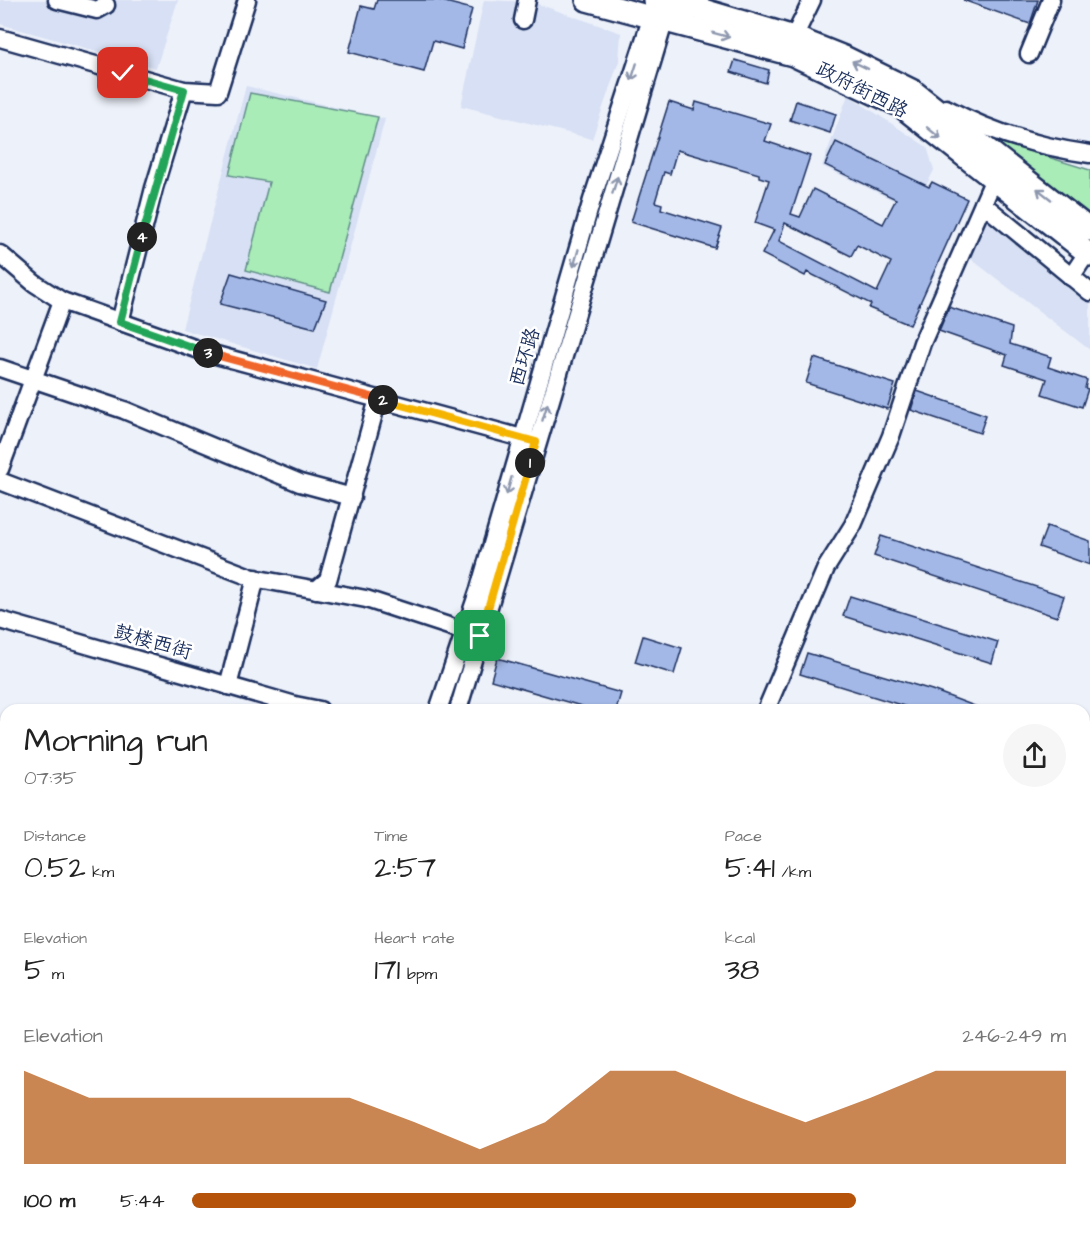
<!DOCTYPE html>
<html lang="en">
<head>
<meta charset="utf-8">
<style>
  :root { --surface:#fff; --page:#f6f6f6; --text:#222; --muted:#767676; --accent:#b45309 }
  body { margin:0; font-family:"Architects Daughter","LXGW WenKai TC",sans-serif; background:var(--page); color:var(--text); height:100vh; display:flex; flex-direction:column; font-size:22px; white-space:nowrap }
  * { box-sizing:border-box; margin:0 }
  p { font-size:20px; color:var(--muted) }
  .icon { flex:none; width:33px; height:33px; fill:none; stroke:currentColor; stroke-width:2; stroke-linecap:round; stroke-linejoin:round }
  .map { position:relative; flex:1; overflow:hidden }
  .drawer { position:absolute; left:0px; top:704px; width:1090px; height:532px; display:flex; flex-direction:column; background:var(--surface); border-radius:18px 18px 0 0; box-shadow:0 2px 4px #0004 }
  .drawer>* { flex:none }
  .pin { position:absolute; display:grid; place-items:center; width:51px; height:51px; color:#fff; margin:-26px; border-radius:12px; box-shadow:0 3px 9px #0006 }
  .km { position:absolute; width:30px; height:30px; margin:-15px; border-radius:50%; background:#222; color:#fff; font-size:16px; line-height:30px; text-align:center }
  .round { display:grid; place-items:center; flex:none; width:63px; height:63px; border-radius:32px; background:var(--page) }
  .overview { display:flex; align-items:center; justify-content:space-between; height:102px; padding:0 24px }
  h1 { font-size:33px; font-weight:600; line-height:45px }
  .stats { display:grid; grid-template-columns:repeat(3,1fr); gap:9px; height:102px; padding:6px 24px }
  .stats div { display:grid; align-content:center }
  .stats b { font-size:30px; font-weight:600 }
  .stats small { font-size:16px; font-weight:400 }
  .stats p { font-size:16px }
  .chart { height:168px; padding:12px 24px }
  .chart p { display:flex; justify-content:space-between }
  .chart svg { width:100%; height:108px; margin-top:6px; fill:var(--accent); opacity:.7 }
  ul { padding:0 24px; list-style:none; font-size:20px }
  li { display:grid; grid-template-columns:96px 72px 1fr; align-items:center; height:45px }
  li i { height:15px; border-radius:8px; background:var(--accent) }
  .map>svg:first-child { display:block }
  .built { fill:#d7e0f4 }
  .green { fill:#a9ecb7; stroke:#628e8a; stroke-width:1.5 }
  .building { fill:#a3b8e6; stroke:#1b2f5e; stroke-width:1.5; fill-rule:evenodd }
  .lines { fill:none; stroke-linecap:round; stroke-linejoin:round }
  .minor-casing { stroke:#1b2f5e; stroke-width:21 }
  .major-casing { stroke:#1b2f5e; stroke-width:26 }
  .minor { stroke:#fff; stroke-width:16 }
  .major { stroke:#fff; stroke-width:21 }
  .oneway { stroke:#8d97ae }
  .split-1-casing { stroke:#fff; stroke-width:12 }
  .split-2-casing { stroke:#fff; stroke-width:12 }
  .split-3-casing { stroke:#fff; stroke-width:12 }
  .split-4-casing { stroke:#fff; stroke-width:12 }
  .split-5-casing { stroke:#fff; stroke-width:12 }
  .split-1 { stroke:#f5b400; stroke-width:8 }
  .split-2 { stroke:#f5b400; stroke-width:8 }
  .split-3 { stroke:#f0652b; stroke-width:8 }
  .split-4 { stroke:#22a559; stroke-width:8 }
  .split-5 { stroke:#22a559; stroke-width:8 }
  .labels { text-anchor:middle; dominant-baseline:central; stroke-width:5; stroke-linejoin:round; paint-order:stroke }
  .street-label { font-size:20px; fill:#1b2f5e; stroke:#fff }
</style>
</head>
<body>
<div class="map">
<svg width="1090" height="1235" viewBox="0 0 1090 1235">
  <rect width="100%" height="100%" fill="#edf1fa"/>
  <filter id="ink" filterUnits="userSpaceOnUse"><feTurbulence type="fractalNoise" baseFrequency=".0167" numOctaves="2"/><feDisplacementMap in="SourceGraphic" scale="12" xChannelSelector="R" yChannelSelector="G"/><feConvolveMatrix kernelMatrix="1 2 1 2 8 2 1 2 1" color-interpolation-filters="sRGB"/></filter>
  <g filter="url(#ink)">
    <g class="built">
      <polygon points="0,0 178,0 156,68 0,24"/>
      <polygon points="484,0 532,2 621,33 619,61 592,139 461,106"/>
      <polygon points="246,86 385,119 317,369 182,329"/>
      <polygon points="848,95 927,147 934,170 914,210 822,166"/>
      <polygon points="986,210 1090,296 1090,350 963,253"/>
    </g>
    <g class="green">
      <polygon points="250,93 378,117 330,292 246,270 269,182 229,175"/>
      <polygon points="993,140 1090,170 1090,214"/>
    </g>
    <g class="building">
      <polygon points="377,0 438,0 472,9 462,49 433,41 424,72 349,52 361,6 374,9"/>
      <polygon points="963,0 1038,0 1030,24"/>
      <polygon points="735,60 769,70 766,83 731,72"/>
      <polygon points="796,101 836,114 830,133 790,120"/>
      <path d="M669,102L694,110L696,102L771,124L765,141L810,156L791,214L800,217L813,189L883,224L896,199L825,165L836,142L929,187L932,182L967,199L910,325L869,308L871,304L807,272L805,276L762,254L774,230L755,223L769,180L759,177V174L677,150L670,174L664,172L655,202L662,204L661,209L722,228L715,248L631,222ZM785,223L851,256L857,245L891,262L877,292L779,241Z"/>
      <polygon points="231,273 326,300 315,328 220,304"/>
      <polygon points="949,307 1012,328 1010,344 1051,357 1048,367 1087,380 1085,388 1088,389 1082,407 1042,394 1047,379 1004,365 1007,355 939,331"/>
      <polygon points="814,358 895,384 887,409 806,383"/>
      <polygon points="917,391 986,415 980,433 911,410"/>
      <polygon points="1047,526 1090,541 1090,565 1039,547"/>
      <polygon points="881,536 1064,596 1057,617 874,556"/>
      <polygon points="850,596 998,642 992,663 843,616"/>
      <polygon points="643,636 682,648 674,674 635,662"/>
      <polygon points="807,653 932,690 985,710 917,710 800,674"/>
      <polygon points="497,658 621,693 616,710 595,710 491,680"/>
    </g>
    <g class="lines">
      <g class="minor-casing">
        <g id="minor">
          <polyline points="57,0 97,10 106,5"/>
          <polyline points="523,20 527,0"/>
          <polyline points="794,37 812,0"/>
          <polyline points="0,38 184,90 218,92 247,0"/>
          <polyline points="1029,54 1051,0"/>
          <path d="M946,108C990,132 1040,147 1090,154"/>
          <polyline points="983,204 1090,292"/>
          <polyline points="0,254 34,283 62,301 205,352 533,441"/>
          <polyline points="1071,277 1087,253"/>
          <polyline points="120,322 154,188 184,90"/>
          <polyline points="0,368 124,410 300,483 352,497"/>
          <polyline points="0,469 62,301"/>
          <polyline points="0,481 253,578 366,599 473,634"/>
          <polyline points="316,590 328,580 378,399"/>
          <polyline points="0,620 295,705 320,710"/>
          <polyline points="228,686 256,578"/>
          <polyline points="438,710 479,589 592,200 655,7"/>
          <polyline points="458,710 668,9"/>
          <polyline points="766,710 826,568 853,525 891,436 922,343 993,181"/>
          <polyline points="0,885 6,885"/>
          <polyline points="1074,1230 1075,1235"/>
          <polyline points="298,1235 300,1230"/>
          <polyline points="316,1235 317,1230"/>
        </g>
      </g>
      <g class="major-casing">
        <g id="major">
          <polyline points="587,0 793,55 901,106 1090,255"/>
          <polyline points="654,0 700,9 794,37 844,57 913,91 1090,230"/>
          <polyline points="1084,915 1090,917"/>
          <polyline points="1084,932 1090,933"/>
        </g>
      </g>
      <use href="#minor" class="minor"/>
      <use href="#major" class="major"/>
    </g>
    <defs><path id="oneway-shaft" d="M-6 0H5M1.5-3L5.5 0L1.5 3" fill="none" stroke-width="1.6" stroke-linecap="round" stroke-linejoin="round" transform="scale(1.5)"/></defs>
    <g class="oneway">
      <use href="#oneway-shaft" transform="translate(721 35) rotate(15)"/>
      <use href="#oneway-shaft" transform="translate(860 65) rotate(-154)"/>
      <use href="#oneway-shaft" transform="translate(634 72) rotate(108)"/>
      <use href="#oneway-shaft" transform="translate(934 133) rotate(39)"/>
      <use href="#oneway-shaft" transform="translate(615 185) rotate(-73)"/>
      <use href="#oneway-shaft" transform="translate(1044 194) rotate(-142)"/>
      <use href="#oneway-shaft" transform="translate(576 258) rotate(106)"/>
      <use href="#oneway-shaft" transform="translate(545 412) rotate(-73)"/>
      <use href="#oneway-shaft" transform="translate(509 486) rotate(106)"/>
    </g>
  </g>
  <g class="lines" filter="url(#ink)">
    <g class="split-1-casing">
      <polyline id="split-1" points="480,636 530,463"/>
    </g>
    <g class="split-2-casing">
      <polyline id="split-2" points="383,400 536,442 530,463"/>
    </g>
    <g class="split-3-casing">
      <polyline id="split-3" points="208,353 383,400"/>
    </g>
    <g class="split-4-casing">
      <polyline id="split-4" points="142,237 120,322 208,353"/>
    </g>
    <g class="split-5-casing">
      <polyline id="split-5" points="123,73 184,90 142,237"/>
    </g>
    <use href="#split-1" class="split-1"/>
    <use href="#split-2" class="split-2"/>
    <use href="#split-3" class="split-3"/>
    <use href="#split-4" class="split-4"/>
    <use href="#split-5" class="split-5"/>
  </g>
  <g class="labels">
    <g class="street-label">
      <text transform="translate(862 90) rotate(27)">政府街西路</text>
      <text transform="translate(525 357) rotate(-73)">西环路</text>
      <text transform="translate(153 642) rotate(16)">鼓楼西街</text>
    </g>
  </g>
</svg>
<div class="pin" style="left:480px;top:636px;background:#1e9e55"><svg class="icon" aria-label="arrive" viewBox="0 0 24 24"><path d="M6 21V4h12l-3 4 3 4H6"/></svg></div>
<div class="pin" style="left:123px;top:73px;background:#d93025"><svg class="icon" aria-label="check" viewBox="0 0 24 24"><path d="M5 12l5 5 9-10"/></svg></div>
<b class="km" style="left:530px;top:463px">1</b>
<b class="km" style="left:383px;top:400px">2</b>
<b class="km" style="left:208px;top:353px">3</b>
<b class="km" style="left:142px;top:237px">4</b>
<section class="drawer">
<div class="overview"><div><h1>Morning run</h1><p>07:35</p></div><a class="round"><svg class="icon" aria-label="share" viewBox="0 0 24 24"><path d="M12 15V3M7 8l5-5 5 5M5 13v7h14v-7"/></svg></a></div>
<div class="stats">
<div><p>Distance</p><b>0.52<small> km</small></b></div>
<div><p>Time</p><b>2:57</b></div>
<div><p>Pace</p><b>5:41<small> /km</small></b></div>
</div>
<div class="stats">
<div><p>Elevation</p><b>5<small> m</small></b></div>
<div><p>Heart rate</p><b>171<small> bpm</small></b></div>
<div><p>kcal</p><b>38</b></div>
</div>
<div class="chart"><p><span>Elevation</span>246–249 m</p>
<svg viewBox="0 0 160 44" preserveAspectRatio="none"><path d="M0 44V6L10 17L20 17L30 17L40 17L50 17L60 27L70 38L80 27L90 6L100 6L110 17L120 27L130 17L140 6L150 6L160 6V44z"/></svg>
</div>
<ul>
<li><b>100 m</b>5:44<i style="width:76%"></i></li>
</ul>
</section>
</div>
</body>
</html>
